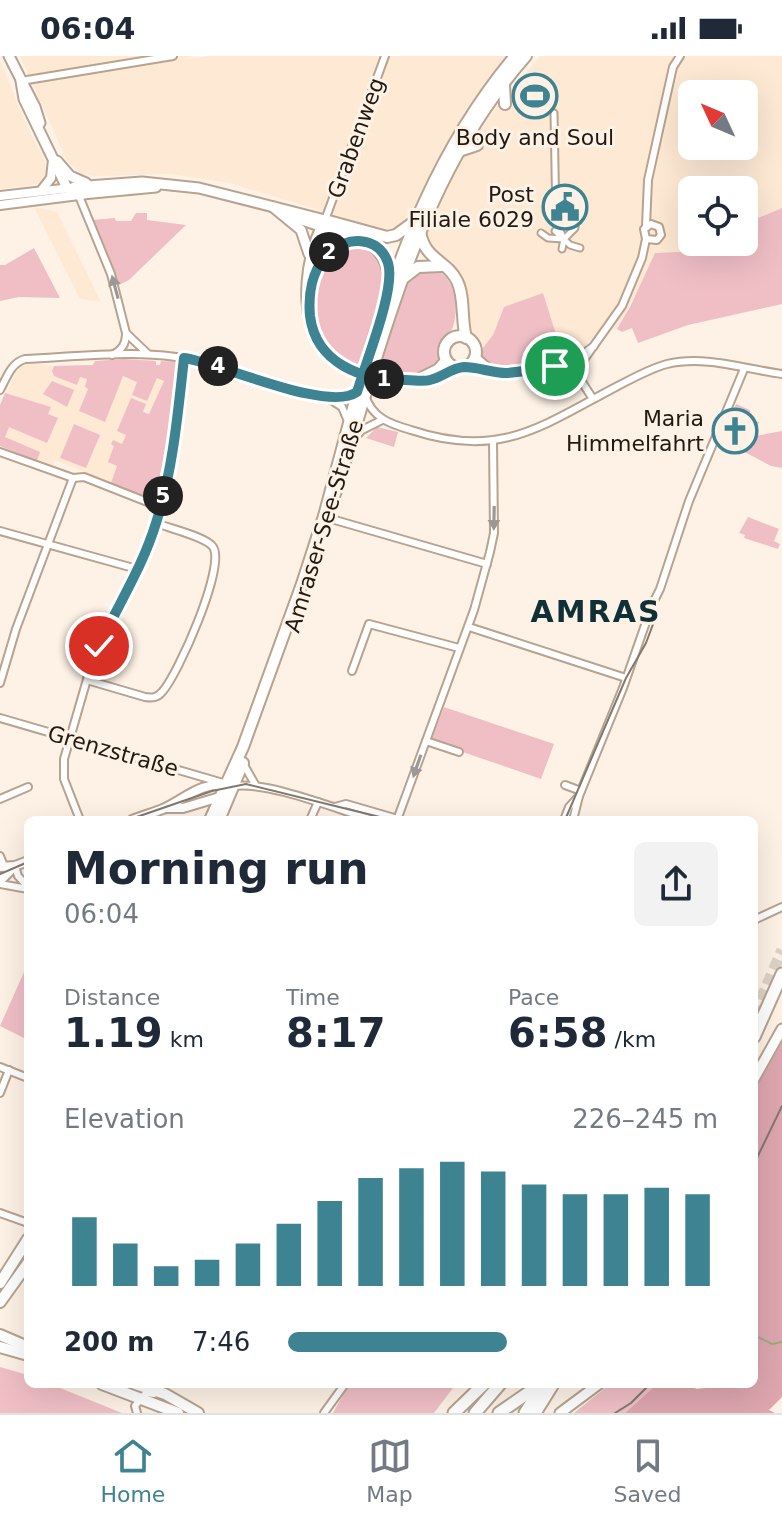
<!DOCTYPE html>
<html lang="en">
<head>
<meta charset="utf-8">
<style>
  :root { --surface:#fff; --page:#f2f2f3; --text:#1f2937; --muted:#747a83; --line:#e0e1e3; --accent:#3e8391 }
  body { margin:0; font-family:"DejaVu Sans",sans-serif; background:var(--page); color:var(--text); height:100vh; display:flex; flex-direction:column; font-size:30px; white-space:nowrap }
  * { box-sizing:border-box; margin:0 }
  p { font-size:26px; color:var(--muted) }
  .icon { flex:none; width:44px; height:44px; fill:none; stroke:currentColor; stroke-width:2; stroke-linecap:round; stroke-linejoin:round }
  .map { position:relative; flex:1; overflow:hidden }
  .panel { position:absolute; left:24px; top:760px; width:734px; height:572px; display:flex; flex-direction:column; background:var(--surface); border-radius:12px; box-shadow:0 8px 32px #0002 }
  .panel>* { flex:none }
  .needle { width:52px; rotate:314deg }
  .controls { position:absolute; left:678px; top:24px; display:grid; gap:16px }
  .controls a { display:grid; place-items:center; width:80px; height:80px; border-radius:12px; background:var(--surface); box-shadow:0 8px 32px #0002; font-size:40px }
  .pin { position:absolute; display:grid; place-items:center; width:68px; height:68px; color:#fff; margin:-34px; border:4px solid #fff; border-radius:50%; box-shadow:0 2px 8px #0007 }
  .km { position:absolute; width:40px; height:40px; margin:-20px; border-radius:50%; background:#222; color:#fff; font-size:22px; line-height:40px; text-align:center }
  .round { display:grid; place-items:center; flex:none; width:84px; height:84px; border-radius:12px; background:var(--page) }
  .headline { display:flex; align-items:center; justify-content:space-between; height:136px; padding:0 40px }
  h1 { font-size:44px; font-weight:600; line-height:60px }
  .figures { display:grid; grid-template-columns:repeat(3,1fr); gap:12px; height:136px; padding:8px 40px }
  .figures div { display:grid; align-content:center }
  .figures b { font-size:40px; font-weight:600 }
  .figures small { font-size:22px; font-weight:400 }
  .figures p { font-size:22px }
  .chart { height:224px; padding:16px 40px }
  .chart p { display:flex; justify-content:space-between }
  .chart svg { width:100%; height:144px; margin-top:8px; stroke:var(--accent); stroke-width:6 }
  ul { padding:0 40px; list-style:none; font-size:26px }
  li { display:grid; grid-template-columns:128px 96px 1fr; align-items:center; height:60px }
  li i { height:20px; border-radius:10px; background:var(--accent) }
  .status { display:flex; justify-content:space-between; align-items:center; height:56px; padding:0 40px; background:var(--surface); direction:ltr }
  .status svg { height:22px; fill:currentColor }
  .dock { display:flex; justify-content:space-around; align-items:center; height:112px; border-top:2px solid var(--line); background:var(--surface); font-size:22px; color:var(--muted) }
  .dock a { display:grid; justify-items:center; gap:4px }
  .dock .selected { color:var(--accent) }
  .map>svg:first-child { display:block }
  .built { fill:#fee9d4; fill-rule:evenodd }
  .green { fill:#f0bfc6 }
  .forest { fill:#dea6af }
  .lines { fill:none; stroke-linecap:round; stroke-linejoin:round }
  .stream { stroke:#9aac7e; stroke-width:2 }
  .primary-tunnel { stroke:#ddd2c6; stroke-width:10; stroke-dasharray:10 5; stroke-linecap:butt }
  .motorway-tunnel { stroke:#ddd2c6; stroke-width:11; stroke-dasharray:11 5.5; stroke-linecap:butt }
  .pedestrian-casing { stroke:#b7a390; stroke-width:9 }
  .minor-casing { stroke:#b7a390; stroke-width:10 }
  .tertiary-casing { stroke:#b7a390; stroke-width:12 }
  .secondary-casing { stroke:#b7a390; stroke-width:13 }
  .primary-casing { stroke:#b7a390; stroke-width:14 }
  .motorway-casing { stroke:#b7a390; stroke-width:15 }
  .pedestrian { stroke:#fff; stroke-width:5 }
  .minor { stroke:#fff; stroke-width:6 }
  .tertiary { stroke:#fff; stroke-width:8 }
  .secondary { stroke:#fff; stroke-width:9 }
  .primary { stroke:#fff; stroke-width:10 }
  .motorway { stroke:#fff; stroke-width:11 }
  .tram { stroke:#82796f; stroke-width:2 }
  .primary-bridge-casing { stroke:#b7a390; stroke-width:14; stroke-linecap:butt }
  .primary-bridge { stroke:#fff; stroke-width:10 }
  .oneway { fill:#9b9895 }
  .route-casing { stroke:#fff; stroke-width:16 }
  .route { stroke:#3e8391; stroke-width:10 }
  .labels { text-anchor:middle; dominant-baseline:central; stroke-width:6; stroke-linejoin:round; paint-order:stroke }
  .poi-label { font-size:22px; fill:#211a13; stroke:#fef2e6; text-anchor:end }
  .street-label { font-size:22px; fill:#211a13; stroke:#fef2e6 }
  .district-label { font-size:30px; font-weight:bold; letter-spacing:2px; fill:#0f3037; stroke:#fef2e6 }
</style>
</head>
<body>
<div class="status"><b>06:04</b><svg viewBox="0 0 49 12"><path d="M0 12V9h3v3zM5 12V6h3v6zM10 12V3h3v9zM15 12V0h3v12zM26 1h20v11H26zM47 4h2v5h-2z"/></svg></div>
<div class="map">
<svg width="782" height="1357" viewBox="0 0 782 1357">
  <rect width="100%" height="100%" fill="#fef2e6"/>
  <g class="built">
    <polygon points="20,0 194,0 184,3 210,0 509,0 449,85 410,164 395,176 383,178 349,168 342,161 230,127 170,118 93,120 81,117 67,105"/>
    <path d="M540,0H782V152L744,168V134H692V186H703L680,196L643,225L617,273L601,275L579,295L552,305L559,291L543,238L504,251L493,279L479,297L468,274L465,231L462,221L453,211L434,199L426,180L454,118L474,84L497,50ZM692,38H744V90H692Z"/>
    <polygon points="0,4 25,66 48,112 48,120 40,128 0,133"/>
    <polygon points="34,151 57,156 101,246 80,243"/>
    <polygon points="124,303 156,305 156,309 160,309 161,305 175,306 178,308 161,426 155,445 55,404 52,411 0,390 0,349 20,309 33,307 54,310 92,309 95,305"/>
  </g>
  <g class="green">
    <polygon points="782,152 782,248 688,269 638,287 632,272 622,276 617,273 631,249 655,197 680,196 703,186 744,186 744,168"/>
    <polygon points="136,157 147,157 147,164 186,169 129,224 119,229 92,164 115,162 116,165 131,165"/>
    <path d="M359,187L377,196L386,224L358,313C319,296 304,255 321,215C324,208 329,199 336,195C342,191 352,190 359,187Z"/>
    <polygon points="34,192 60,242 19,241 0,245 0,209 5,209"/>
    <path d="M436,214C457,223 460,257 451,276C447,282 441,284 440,291C438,298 439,303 436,310C416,322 398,321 376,318L402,231L416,216Z"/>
    <path d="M543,237L560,291L552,305C530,310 492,322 479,297L493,279L504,251Z"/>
    <polygon points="124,303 156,305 156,309 160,309 161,305 175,306 178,308 161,426 155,445 111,427 117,410 108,406 114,390 111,388 113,384 122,388 126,379 117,375 131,342 146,348 143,356 149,358 164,325 157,322 147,345 132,339 137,326 123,320 105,366 79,355 88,333 85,331 87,323 80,321 77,329 54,320 52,315 54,310 93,309 95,305"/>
    <polygon points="52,325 74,334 67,351 43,338"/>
    <polygon points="5,337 51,351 48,358 58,362 47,387 9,371 5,381 40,396 37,405 0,390 0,349"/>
    <polygon points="736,348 750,354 750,359 754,360 754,365 759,366 751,391 756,380 782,375 782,412 771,410 737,392 721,386"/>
    <polygon points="74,368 100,379 86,412 60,402"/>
    <polygon points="377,371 398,376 394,391 366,382"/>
    <polygon points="748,461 779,473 774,485 780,488 778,493 744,482 745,479 739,477"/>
    <polygon points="444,651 554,688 541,723 431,685"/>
    <polygon points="28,907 28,984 0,970"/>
    <polygon points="0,1311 28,1319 28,1328 50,1328 122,1357 0,1357"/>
    <polygon points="349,1328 456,1328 434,1357 333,1357"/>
    <polygon points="610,1328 657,1328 625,1357 574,1357"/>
  </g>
  <polygon class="forest" points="782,986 782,1341 769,1354 775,1357 625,1357 657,1328 690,1328 696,1333 706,1332 706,1328 754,1328 754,1034"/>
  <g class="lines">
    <polyline class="stream" points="754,1279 772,1288 782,1286"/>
    <polyline class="primary-tunnel" points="0,1237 12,1219"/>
    <polyline class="motorway-tunnel" points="754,959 782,894"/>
    <g class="pedestrian-casing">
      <g id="pedestrian">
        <polyline points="555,175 570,189 580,192"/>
        <polyline points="541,177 548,182 564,183 556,166 554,57"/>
        <polyline points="562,193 564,183 575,172 575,165"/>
      </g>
    </g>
    <g class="minor-casing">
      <g id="minor">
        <polyline points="21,25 173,0"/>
        <polyline points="79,140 111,218 126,277 148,298"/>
        <polyline points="325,164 385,0"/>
        <polyline points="646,170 648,124 673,11 680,0"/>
        <path d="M112,299C122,294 126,288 126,277"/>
        <polyline points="573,319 622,250 642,202 646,183 644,173 651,168 659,171 661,179 657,184 646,183"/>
        <path d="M0,334C7,321 11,307 25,303C89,300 159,290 221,311C250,320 332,354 357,336"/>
        <path d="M365,339C372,362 390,368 411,374C498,403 539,372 612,333C630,324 648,313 667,308C705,299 744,313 782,318"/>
        <polyline points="328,342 342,351 348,365"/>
        <polyline points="593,343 582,326 562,313 594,290"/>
        <polyline points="354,383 362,374 382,364"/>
        <polyline points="0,396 73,422 84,421 160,451"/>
        <polyline points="328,462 487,508"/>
        <polyline points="0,475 137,513"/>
        <polyline points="469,571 626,622"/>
        <polyline points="352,615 369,568 459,592"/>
        <path d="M87,624L145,641C152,642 157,642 162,636C178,619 226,510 213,491C207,481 168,472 156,467"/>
        <polyline points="0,627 16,573 73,422"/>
        <polyline points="0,662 223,727"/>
        <polyline points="426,685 459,696"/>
        <polyline points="244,709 256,730"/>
        <polyline points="565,729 581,735"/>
        <path d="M234,730C268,725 339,754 373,764"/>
        <polyline points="0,743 28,731"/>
        <polyline points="335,751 346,748 401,764"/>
        <polyline points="80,764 64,723 64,703 92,606 156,467 170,405 184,302"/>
        <polyline points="310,764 318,746"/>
        <polyline points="397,764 474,554 490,496 494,477 493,385"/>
        <polyline points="564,764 569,751 579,740 623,632 652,549 660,533 689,445 744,313"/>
        <polyline points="573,764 579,740"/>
        <polyline points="0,800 4,810"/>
        <polyline points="15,810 18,820 28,831"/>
        <polyline points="0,828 28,833"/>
        <polyline points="754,864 782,851"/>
        <polyline points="0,1011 28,1022"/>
        <polyline points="0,1037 9,1014"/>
        <polyline points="0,1157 28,1167"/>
        <polyline points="137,1357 135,1350 146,1337 154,1338"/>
        <polyline points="324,1357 345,1328"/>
      </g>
    </g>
    <g class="tertiary-casing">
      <g id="tertiary">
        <polyline points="41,135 51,122 53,104"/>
        <polyline points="0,140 71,132"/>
        <polyline points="0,149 87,138"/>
        <polyline points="475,301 490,314"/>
        <polyline points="466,311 506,317 554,316 562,313"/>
        <polyline points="166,752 183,752 223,740"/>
        <path d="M132,764C142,760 153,757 163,753C186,742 202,725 229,729"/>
        <polyline points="0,811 15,810 28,805"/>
        <polyline points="0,825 15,810"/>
      </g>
    </g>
    <g class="secondary-casing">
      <g id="secondary">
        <polyline points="9,0 35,51 40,67"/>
        <polyline points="21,25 24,43 67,132 82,138 156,131"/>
        <polyline points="57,105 70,120 86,127"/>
        <polyline points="74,131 142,126 199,132 325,164"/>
        <polyline points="273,151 301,174 309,198"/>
        <polyline points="287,159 326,172"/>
        <path d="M325,164C306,198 298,254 320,289C341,322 391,329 427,324C437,323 447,316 456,312"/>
        <polyline points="311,231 327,186 325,165"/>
        <polyline points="418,323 438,313 446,304"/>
        <polyline points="754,1023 782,973"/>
        <polyline points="560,1357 599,1328"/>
      </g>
    </g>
    <g class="primary-casing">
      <g id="primary">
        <polyline points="504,29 505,48"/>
        <polyline points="459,95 477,89"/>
        <polyline points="325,164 387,181 396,179 411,168"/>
        <path d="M327,172C358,183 387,185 389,223"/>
        <path d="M420,175C424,204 447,204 457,225C465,241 461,264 466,282"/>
        <polyline points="322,205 334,191 356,185"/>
        <polyline points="401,224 418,211 442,210"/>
        <circle cx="460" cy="296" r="16"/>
        <path d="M366,306C401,193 438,92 515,0"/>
        <path d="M374,309C409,196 447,90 526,0"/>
        <polyline points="335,438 367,333"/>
        <polyline points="210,764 243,691 302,528 324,460 359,330"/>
        <polyline points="219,764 243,707"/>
        <polyline points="0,1227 28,1183"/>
        <polyline points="0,1246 28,1207"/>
        <polyline points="0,1279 28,1291"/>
        <polyline points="0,1291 28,1299"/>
        <polyline points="102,1328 178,1357"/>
        <polyline points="135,1328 165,1338 198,1357"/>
      </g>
    </g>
    <g class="motorway-casing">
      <g id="motorway">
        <polyline points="754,981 782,918"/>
        <polyline points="454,1357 484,1328"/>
        <polyline points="475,1357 500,1328"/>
        <polyline points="499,1357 541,1328"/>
        <polyline points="525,1357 542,1330"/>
        <polyline points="535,1357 553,1328"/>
      </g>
    </g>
    <use href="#pedestrian" class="pedestrian"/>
    <use href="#minor" class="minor"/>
    <use href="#tertiary" class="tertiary"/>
    <use href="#secondary" class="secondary"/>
    <use href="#primary" class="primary"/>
    <use href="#motorway" class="motorway"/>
    <g class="tram">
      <polyline points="128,764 212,735 246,728 392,764"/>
      <polyline points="565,764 626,622 646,587 658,555"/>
      <polyline points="0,818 28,806"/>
      <polyline points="754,1108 782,1050"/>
      <polyline points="615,1357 631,1347 650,1328"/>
    </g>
    <g class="primary-bridge-casing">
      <g id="primary-bridge">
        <polyline points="359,330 366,306"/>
        <polyline points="367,333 374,309"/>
      </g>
    </g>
    <use href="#primary-bridge" class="primary-bridge"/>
  </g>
  <defs><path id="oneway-solid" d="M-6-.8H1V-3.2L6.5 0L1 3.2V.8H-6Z" transform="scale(2)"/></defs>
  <g class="oneway">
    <use href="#oneway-solid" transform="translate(115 231) rotate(-105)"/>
    <use href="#oneway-solid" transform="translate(494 462) rotate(91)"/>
    <use href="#oneway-solid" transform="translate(417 710) rotate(109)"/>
  </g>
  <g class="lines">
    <g class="route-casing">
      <path id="route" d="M99,590C118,549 143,510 156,467C173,414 178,356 184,302C221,307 327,357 357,336L359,330C367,303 396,232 388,207C379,179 345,180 328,198C312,214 308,238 310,260C316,308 363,325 406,324C414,324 423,326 430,324C443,321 451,312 464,311C478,311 492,317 506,317C522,316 539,313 555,310"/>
    </g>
    <use href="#route" class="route"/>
  </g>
  <defs>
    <g id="stadium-ring" transform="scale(2.3)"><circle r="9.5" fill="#fef2e6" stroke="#3e8391" stroke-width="1.5"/><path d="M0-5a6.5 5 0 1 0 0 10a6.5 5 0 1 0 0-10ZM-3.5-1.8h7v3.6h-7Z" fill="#3e8391"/></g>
    <g id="civic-ring" transform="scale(2.3)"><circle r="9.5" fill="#fef2e6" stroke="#3e8391" stroke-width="1.5"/><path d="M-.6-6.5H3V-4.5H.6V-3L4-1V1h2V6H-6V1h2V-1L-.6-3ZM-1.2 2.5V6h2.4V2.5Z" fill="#3e8391"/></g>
    <g id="church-ring" transform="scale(2.3)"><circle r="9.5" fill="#fef2e6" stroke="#3e8391" stroke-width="1.5"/><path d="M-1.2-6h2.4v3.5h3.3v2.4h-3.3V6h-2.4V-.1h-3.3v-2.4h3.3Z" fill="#3e8391"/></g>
  </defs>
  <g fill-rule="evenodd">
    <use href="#stadium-ring" x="535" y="40"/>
    <use href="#civic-ring" x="565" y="151"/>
    <use href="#church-ring" x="735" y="375"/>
  </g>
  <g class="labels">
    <g class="poi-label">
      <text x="535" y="81" text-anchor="middle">Body and Soul</text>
      <text x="534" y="138">Post<tspan x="534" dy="25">Filiale 6029</tspan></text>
      <text x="704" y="362">Maria<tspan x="704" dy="25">Himmelfahrt</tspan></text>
    </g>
    <g class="street-label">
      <text transform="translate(356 82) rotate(-70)">Grabenweg</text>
      <text transform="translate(324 470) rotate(-73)">Amraser-See-Straße</text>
      <text transform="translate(113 695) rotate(16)">Grenzstraße</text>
    </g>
    <g class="district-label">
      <text x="596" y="555">AMRAS</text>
    </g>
  </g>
</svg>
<div class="controls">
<a><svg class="needle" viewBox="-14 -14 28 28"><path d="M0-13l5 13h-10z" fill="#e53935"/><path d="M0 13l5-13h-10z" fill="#747a83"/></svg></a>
<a><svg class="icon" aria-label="locate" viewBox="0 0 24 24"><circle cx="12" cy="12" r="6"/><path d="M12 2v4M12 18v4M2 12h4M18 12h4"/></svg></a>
</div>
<div class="pin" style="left:555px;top:310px;background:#1e9e55"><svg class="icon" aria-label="arrive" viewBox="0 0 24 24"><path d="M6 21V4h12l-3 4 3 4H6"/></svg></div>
<div class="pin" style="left:99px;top:590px;background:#d93025"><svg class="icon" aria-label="check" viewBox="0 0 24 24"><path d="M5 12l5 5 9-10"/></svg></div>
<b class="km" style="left:384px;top:323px">1</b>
<b class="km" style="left:329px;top:196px">2</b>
<b class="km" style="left:218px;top:310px">4</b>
<b class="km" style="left:163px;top:440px">5</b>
<section class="panel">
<div class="headline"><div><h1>Morning run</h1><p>06:04</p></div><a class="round"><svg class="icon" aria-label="share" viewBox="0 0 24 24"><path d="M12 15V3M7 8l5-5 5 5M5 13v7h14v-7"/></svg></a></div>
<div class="figures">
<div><p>Distance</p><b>1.19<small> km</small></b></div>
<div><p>Time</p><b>8:17</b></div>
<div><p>Pace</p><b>6:58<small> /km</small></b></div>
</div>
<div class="chart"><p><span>Elevation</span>226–245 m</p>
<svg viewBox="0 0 160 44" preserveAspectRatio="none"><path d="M5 44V23M15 44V31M25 44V38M35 44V36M45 44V31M55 44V25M65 44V18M75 44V11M85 44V8M95 44V6M105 44V9M115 44V13M125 44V16M135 44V16M145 44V14M155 44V16"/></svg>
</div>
<ul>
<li><b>200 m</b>7:46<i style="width:51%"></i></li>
</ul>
</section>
</div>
<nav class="dock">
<a class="selected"><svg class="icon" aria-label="home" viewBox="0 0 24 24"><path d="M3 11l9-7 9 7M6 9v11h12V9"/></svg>Home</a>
<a><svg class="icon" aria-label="map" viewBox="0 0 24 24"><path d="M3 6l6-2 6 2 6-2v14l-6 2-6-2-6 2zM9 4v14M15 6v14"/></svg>Map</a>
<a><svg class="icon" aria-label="saved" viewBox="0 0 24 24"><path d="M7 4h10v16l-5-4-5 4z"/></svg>Saved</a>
</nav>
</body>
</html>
